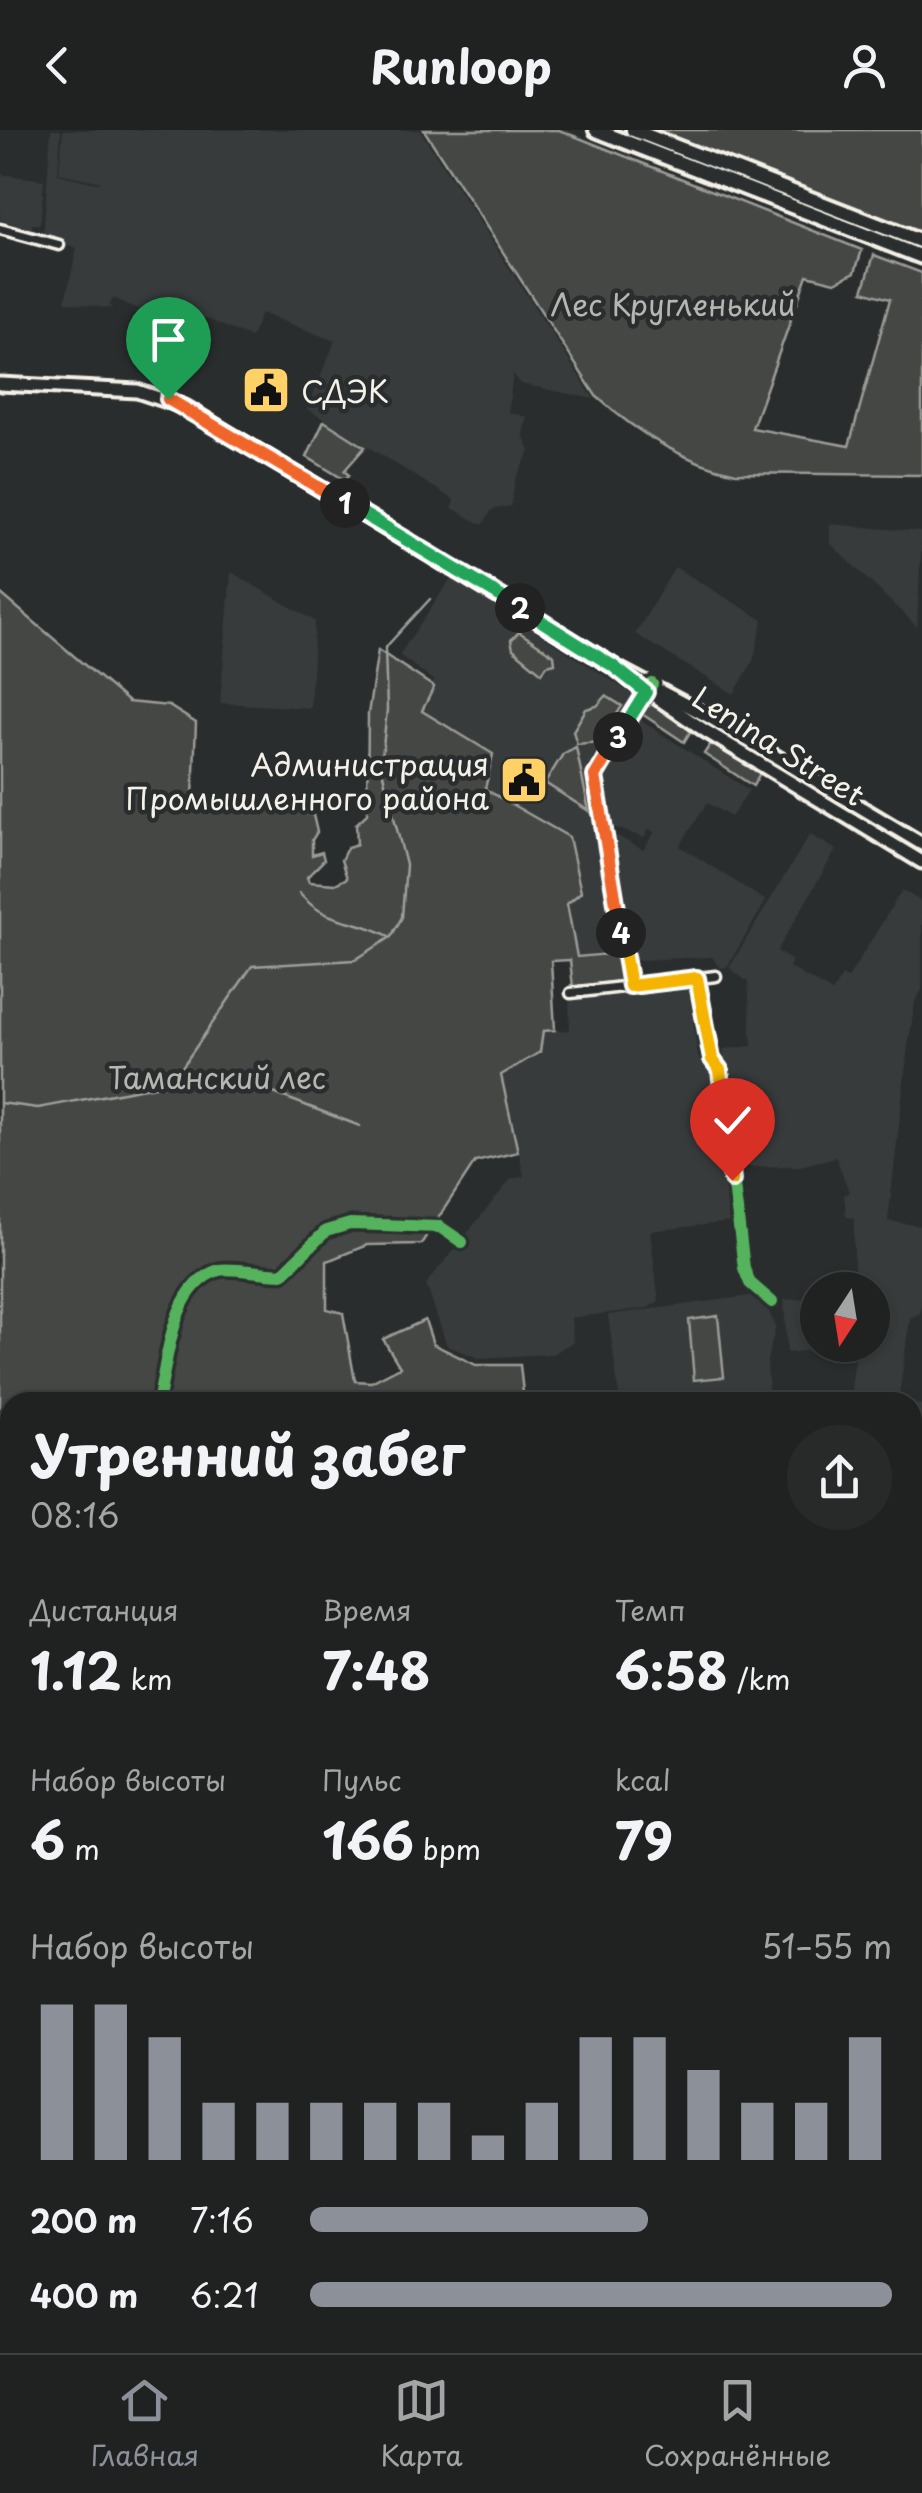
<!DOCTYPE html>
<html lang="ru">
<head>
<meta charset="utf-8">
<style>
  :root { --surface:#202222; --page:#282a2a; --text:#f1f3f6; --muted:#a2a4a5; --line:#3d3f40; --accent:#8c9099 }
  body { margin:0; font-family:"Playpen Sans",sans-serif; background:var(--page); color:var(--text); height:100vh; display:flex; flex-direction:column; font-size:38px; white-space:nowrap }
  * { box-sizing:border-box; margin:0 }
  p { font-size:32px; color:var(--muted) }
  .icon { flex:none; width:55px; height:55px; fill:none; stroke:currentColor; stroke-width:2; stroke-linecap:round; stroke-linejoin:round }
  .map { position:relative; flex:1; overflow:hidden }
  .sheet { position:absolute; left:0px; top:1262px; width:922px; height:962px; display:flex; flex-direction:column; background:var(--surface); border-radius:30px 30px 0 0; box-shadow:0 2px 8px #0004,0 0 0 2px var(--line) }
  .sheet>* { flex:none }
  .needle { width:65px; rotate:192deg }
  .tools { position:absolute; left:800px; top:1142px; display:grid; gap:20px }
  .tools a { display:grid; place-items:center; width:90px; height:90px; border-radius:50%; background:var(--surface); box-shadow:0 2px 8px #0004,0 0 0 2px var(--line); font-size:50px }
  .pin { position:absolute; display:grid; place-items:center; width:85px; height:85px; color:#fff; margin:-102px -42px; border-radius:50% 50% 50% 0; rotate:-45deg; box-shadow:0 0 10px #0007 }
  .pin .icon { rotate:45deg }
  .km { position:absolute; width:50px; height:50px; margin:-25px; border-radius:50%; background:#222; color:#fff; font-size:28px; line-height:50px; text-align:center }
  .round { display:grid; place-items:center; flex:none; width:105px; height:105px; border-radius:52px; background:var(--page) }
  .overview { display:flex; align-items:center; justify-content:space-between; height:170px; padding:0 30px }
  h1 { font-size:55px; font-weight:700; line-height:75px }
  .stats { display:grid; grid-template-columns:repeat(3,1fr); gap:15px; height:170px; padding:10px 30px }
  .stats div { display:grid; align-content:center }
  .stats b { font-size:50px; font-weight:700 }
  .stats small { font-size:28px; font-weight:400 }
  .stats p { font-size:28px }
  .chart { height:280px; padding:20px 30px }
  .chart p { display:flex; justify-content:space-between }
  .chart svg { width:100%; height:180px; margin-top:10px; stroke:var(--accent); stroke-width:6 }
  ul { padding:0 30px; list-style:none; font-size:32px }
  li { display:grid; grid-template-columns:160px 120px 1fr; align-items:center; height:75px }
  li i { height:25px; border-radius:12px; background:var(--accent) }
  header { display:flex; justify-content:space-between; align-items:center; height:130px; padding:0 30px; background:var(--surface); font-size:45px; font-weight:700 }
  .tab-bar { display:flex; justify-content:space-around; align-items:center; height:140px; border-top:2px solid var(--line); background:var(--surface); font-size:28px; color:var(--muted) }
  .tab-bar a { display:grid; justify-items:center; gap:5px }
  .tab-bar .on { color:var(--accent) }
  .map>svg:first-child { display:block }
  .built { fill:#373a3a }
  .green { fill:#444645; stroke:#9c9c96; stroke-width:2.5 }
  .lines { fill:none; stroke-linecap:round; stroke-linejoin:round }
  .stream { stroke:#9f9f9a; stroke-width:2.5 }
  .minor-casing { stroke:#f4f1e8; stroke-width:15 }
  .secondary-casing { stroke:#f4f1e8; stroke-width:19 }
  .primary-casing { stroke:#f4f1e8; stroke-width:20 }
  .minor { stroke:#2a2d2e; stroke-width:8 }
  .secondary { stroke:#2a2d2e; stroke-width:11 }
  .primary { stroke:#2a2d2e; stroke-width:12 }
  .cycleway-casing { stroke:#2a2d2e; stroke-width:19 }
  .cycleway { stroke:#56b35d; stroke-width:12 }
  .split-1-casing { stroke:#fff; stroke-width:20 }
  .split-2-casing { stroke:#fff; stroke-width:20 }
  .split-3-casing { stroke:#fff; stroke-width:20 }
  .split-4-casing { stroke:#fff; stroke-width:20 }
  .split-5-casing { stroke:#fff; stroke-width:20 }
  .split-6-casing { stroke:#fff; stroke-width:20 }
  .split-1 { stroke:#f0652b; stroke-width:12 }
  .split-2 { stroke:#22a559; stroke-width:12 }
  .split-3 { stroke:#22a559; stroke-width:12 }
  .split-4 { stroke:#f0652b; stroke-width:12 }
  .split-5 { stroke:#f5b400; stroke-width:12 }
  .split-6 { stroke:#f5b400; stroke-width:12 }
  .labels { text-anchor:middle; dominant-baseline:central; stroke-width:9; stroke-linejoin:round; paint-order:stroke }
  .park-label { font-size:30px; fill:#b6b5af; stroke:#2a2d2e }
  .poi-label { font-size:30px; fill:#f4f1e8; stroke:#2a2d2e; text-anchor:start }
  .street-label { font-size:30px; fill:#f4f1e8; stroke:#2a2d2e }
</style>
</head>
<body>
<header><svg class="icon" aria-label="back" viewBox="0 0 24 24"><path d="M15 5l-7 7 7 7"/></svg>Runloop<svg class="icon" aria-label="person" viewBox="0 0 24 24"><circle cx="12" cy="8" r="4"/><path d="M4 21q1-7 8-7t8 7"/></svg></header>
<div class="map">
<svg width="922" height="2223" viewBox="0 0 922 2223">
  <rect width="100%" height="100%" fill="#2a2d2e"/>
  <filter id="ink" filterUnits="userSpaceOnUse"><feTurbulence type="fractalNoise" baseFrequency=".01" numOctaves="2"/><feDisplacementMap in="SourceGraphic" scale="20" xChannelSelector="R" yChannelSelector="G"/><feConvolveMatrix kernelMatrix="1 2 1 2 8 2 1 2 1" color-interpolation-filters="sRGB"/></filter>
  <g filter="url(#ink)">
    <g class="built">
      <polygon points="51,0 61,0 58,44 96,53 102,52 59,43 63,0 420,0 594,269 521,254 513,244 508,282 527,287 523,304 530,321 515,350 511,376 492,380 483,395 452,378 454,370 307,279 335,211 261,183 251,208 182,178 177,188 160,190 114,168 109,175 113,179 65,172 77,118 43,107"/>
      <polygon points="0,44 44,50 40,95 32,94 32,99 0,90"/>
      <polygon points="830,394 922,402 917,497 830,413"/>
      <polygon points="675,437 763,490 753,531 734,564 635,504"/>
      <polygon points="231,442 315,491 310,578 220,573"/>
      <polygon points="452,447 637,567 586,645 618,820 577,826 568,775 581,761 570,707 485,658 493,623 422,580 434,551 399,525"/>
      <polygon points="637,588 749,660 731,687 707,673 680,716 766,771 727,837 720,838 712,827 636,830 614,704 643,720 655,702 649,699 644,708 613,697 604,642"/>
      <polygon points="810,704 836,720 777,821 792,831 789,837 832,862 842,846 848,848 902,760 922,772 922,860 915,872 908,917 888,1091 922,1096 921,1174 920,1183 910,1188 898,1272 849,1272 857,1215 872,1215 872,1160 832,1160 854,1158 854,1088 846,1087 844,1065 849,1062 836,1027 800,1036 736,1037 723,919 752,916 748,852 729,838"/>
      <polygon points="694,854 703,923 715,941 731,1092 650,1101 659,1171 648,1178 571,1188 573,1212 552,1224 479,1228 447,1216 426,1154 511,1049 524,1046 502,945 540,924 543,902 570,900 569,870"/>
      <polygon points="750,1166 768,1180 776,1197 767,1230 769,1272 620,1272 608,1185"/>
      <polygon points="817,1168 818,1215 855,1215 787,1223 784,1170"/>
      <polygon points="913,1273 922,1275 922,1362 913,1360"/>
      <polygon points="913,1835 922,1838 922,2151 913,2162"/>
      <polygon points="667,2215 797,2215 790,2223 667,2223"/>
    </g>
    <g class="green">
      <path d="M424,0H559L862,120L855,142L835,152L807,145L752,298L849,316L890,169L863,161L874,125L922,143V345L736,343C682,332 636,302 596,266Z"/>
      <polygon points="648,0 922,0 922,105"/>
      <polygon points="324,291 365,317 344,341 349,345 345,350 307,327"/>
      <polygon points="0,463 128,572 169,576 196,593 193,666 264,671 313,685 317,702 312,710 312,725 322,722 324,730 307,747 309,752 335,754 347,748 341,730 347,718 357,714 356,694 367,684 368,584 378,520 434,557 422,581 493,624 485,659 569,707 581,762 567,774 577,827 619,823 623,851 573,857 570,830 551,831 555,900 543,901 540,922 501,945 518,1022 475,1032 421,1114 367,1115 327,1131 327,1179 343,1183 355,1251 371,1252 400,1237 383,1209 425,1190 433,1214 476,1235 520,1235 524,1272 10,1272 10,2215 507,2215 519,2223 0,2223"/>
      <polygon points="519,502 554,525 555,533 547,535 542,543 513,519 511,510"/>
      <polygon points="606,566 622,576 600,612 577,614 573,601 586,579 597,576"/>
      <polygon points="651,574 692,599 684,612 639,582"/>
      <polygon points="683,576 922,721 922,726 706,596"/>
      <polygon points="713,610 761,641 753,656 704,624"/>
      <polygon points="576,617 589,681 545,653 563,624"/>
      <polygon points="718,1186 724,1247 694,1250 689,1190"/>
    </g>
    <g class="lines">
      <g class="stream">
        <path d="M299,763C328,796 352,786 389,806"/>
        <polyline points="174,953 255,956 360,996"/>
        <polyline points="0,973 38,978 171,953 252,836 355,830 391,807 402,787 406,735 381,636 387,580 385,518 430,469"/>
      </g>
      <g class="minor-casing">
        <g id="minor">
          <polyline points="0,99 59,115"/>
          <polyline points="697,848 707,923 720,940 744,1138 750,1153 772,1172"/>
          <polyline points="630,856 595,646 649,559"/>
          <polyline points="571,863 716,846"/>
          <polyline points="912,1618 922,1620"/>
          <polyline points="912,1694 922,1695"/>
          <polyline points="912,1769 922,1771"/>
          <polyline points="912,1816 922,1814"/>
          <polyline points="659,2223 659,2215"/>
        </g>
      </g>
      <g class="secondary-casing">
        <g id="secondary">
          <polyline points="0,254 137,261 185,277 613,536 711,588 922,714"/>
          <polyline points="628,548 704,600 922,732"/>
        </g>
      </g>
      <g class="primary-casing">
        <g id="primary">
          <polyline points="596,0 922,127"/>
          <polyline points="633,0 922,112"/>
          <polyline points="912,2192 922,2181"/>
          <polyline points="887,2223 893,2215"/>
        </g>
      </g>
      <use href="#minor" class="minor"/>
      <use href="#secondary" class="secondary"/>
      <use href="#primary" class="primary"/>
      <g class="cycleway-casing">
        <g id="cycleway">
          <polyline points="697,848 707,923 720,940 744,1138 750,1153 772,1172"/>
          <polyline points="630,856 595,646 652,554"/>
          <path d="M158,1272C168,1232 170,1155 219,1140C229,1137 267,1144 282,1144L326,1101L350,1094L440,1097L462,1112"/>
        </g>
      </g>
      <use href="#cycleway" class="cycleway"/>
    </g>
  </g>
  <g class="lines" filter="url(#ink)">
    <g class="split-1-casing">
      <polyline id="split-1" points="168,269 345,373"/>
    </g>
    <g class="split-2-casing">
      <polyline id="split-2" points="345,373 520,478"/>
    </g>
    <g class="split-3-casing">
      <polyline id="split-3" points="520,478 613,536 646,562 618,607"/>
    </g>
    <g class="split-4-casing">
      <polyline id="split-4" points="618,607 595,646 621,803"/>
    </g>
    <g class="split-5-casing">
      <polyline id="split-5" points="621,803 630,856 697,848 712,929"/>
    </g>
    <g class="split-6-casing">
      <polyline id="split-6" points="712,929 720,940 732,1050"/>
    </g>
    <use href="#split-1" class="split-1"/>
    <use href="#split-2" class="split-2"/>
    <use href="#split-3" class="split-3"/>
    <use href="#split-4" class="split-4"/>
    <use href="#split-5" class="split-5"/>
    <use href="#split-6" class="split-6"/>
  </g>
  <defs>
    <g id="civic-square" transform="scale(2.5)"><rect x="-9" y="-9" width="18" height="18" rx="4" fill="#ffd166" stroke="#2a2d2e"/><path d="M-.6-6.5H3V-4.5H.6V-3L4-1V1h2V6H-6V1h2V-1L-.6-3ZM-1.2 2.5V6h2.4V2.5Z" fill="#111"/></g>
  </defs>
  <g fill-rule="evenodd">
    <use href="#civic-square" x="266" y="260"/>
    <use href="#civic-square" x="524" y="650"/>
  </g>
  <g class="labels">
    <g class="park-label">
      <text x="673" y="173">Лес Кругленький</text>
      <text x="217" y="946">Таманский лес</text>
    </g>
    <g class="poi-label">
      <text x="301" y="260">СДЭК</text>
      <text x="489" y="633" text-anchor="end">Администрация<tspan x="489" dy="34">Промышленного района</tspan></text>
    </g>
    <g class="street-label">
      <text transform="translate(779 615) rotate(32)">Lenina Street</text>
    </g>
  </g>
</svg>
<div class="tools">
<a><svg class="needle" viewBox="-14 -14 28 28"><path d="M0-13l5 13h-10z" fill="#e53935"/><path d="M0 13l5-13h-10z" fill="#a2a4a5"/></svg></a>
</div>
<div class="pin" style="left:168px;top:269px;background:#1e9e55"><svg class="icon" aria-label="arrive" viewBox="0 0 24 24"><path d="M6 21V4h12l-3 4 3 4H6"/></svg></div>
<div class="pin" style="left:732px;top:1050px;background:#d93025"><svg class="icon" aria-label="check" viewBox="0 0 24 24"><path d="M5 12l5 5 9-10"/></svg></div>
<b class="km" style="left:345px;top:373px">1</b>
<b class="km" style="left:520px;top:478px">2</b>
<b class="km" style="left:618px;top:607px">3</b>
<b class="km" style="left:621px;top:803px">4</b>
<section class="sheet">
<div class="overview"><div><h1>Утренний забег</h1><p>08:16</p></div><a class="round"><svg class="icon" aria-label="share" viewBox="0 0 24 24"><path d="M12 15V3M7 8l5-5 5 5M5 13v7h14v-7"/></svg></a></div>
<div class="stats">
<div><p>Дистанция</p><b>1.12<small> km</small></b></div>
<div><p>Время</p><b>7:48</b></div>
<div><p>Темп</p><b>6:58<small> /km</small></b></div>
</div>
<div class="stats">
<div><p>Набор высоты</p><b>6<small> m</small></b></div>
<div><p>Пульс</p><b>166<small> bpm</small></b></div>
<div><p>kcal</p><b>79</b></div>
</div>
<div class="chart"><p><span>Набор высоты</span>51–55 m</p>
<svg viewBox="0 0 160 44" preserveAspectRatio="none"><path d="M5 44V6M15 44V6M25 44V14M35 44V30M45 44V30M55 44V30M65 44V30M75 44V30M85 44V38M95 44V30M105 44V14M115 44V14M125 44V22M135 44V30M145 44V30M155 44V14"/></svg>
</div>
<ul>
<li><b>200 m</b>7:16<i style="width:58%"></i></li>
<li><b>400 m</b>6:21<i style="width:100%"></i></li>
</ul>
</section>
</div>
<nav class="tab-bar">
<a class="on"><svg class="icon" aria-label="home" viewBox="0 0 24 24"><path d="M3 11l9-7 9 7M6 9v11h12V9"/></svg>Главная</a>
<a><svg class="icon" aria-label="map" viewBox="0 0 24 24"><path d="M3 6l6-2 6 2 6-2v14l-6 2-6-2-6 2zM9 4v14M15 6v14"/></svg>Карта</a>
<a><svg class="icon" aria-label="saved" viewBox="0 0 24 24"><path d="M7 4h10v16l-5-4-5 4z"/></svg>Сохранённые</a>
</nav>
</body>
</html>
